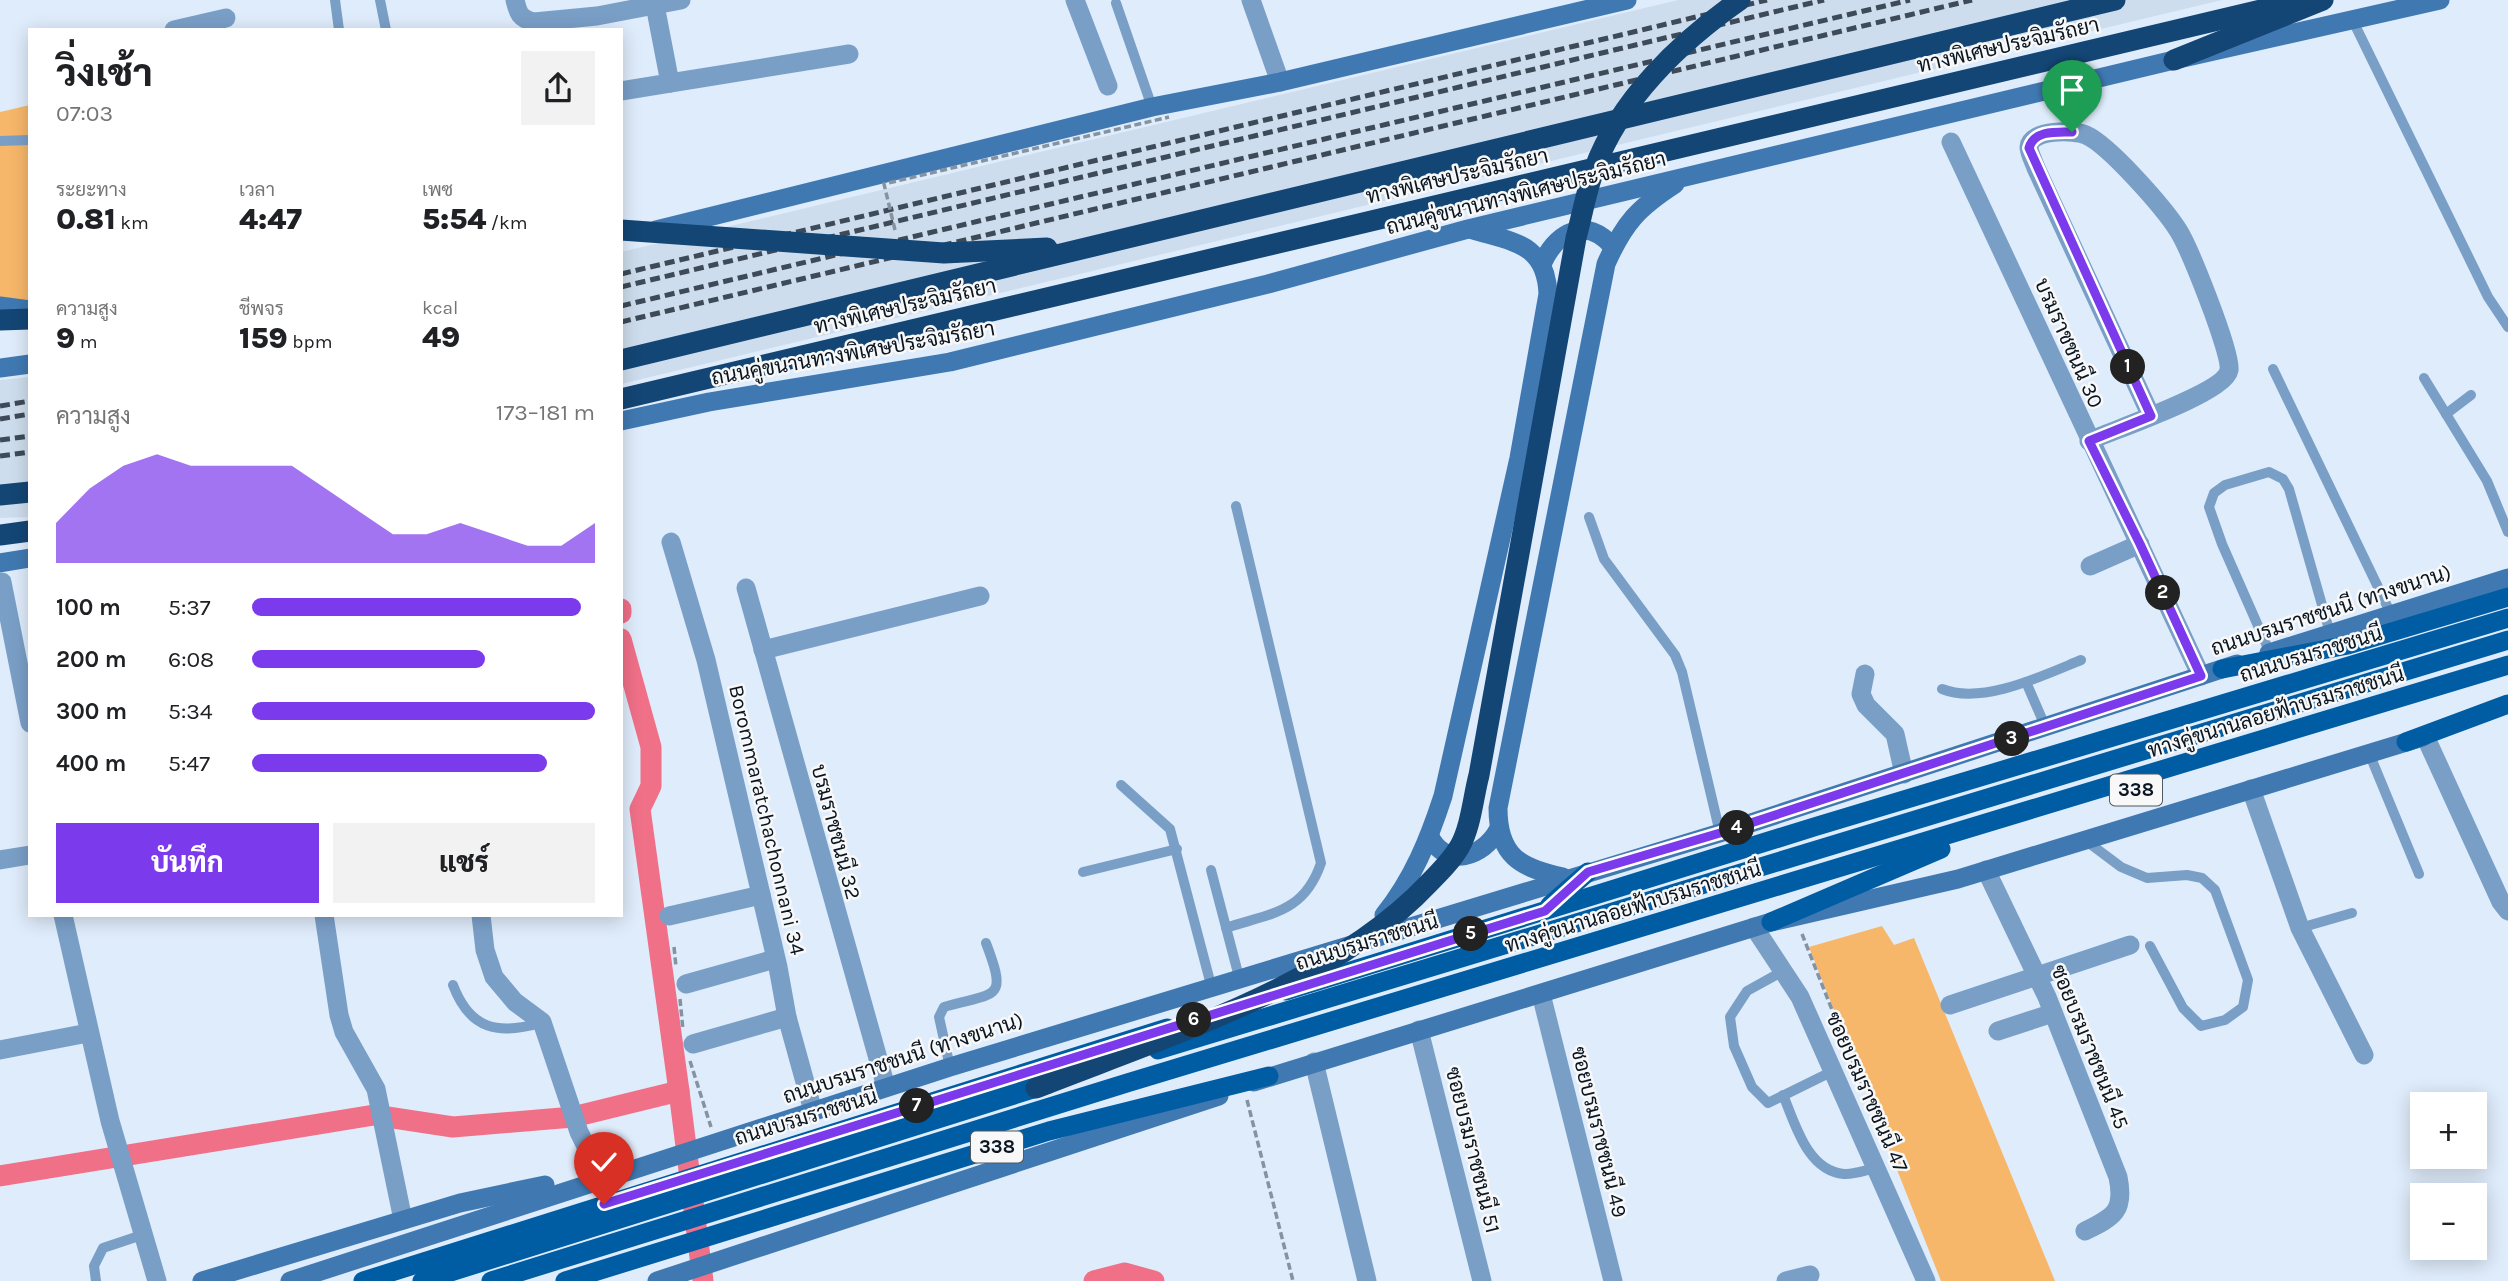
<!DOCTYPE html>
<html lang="th">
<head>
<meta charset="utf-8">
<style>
  :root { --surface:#fff; --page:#f2f2f2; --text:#202124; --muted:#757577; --accent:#7c3aed }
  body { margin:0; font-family:Karla,Sarabun,sans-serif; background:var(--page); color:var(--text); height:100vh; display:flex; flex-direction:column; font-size:26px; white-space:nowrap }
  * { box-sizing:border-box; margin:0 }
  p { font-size:23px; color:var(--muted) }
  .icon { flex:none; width:38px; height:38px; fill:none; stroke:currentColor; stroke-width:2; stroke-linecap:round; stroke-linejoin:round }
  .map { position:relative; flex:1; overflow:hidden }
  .panel { position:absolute; left:28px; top:28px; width:595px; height:889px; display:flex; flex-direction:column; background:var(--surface); border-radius:0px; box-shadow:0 4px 18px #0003 }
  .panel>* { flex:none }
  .fabs { position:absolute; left:2410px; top:1092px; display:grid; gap:14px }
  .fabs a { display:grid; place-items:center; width:77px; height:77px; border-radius:0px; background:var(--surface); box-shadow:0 4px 18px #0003; font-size:35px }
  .pin { position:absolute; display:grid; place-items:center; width:60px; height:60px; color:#fff; margin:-72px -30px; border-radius:50% 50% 50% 0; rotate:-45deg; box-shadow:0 0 7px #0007 }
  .pin .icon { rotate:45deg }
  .km { position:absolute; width:35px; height:35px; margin:-18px; border-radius:50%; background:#222; color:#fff; font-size:19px; line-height:35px; text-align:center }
  .round { display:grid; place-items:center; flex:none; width:74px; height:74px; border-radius:0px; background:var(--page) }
  .summary { display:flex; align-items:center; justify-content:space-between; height:119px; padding:0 28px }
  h1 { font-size:38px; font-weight:800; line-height:52px }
  .stats { display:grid; grid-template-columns:repeat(3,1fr); gap:10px; height:119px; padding:7px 28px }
  .stats div { display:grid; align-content:center }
  .stats b { font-size:30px; font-weight:800 }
  .stats small { font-size:19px; font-weight:400 }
  .stats p { font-size:19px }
  .chart { height:196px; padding:14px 28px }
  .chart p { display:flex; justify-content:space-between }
  .chart svg { width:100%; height:126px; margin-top:7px; fill:var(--accent); opacity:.7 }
  .button { display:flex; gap:14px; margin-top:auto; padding:14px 28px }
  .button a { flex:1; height:80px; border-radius:0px; background:var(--accent); color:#fff; font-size:28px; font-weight:800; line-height:80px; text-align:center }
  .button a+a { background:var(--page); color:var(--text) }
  ul { padding:0 28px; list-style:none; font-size:23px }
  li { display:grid; grid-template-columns:112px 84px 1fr; align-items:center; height:52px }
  li i { height:18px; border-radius:9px; background:var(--accent) }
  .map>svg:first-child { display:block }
  .built { fill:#cedded }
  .green { fill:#f7b76a }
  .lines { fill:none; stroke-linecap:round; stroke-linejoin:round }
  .canal { stroke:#f07088; stroke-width:21 }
  .path { stroke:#8592a0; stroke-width:3.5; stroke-dasharray:7 3.5; stroke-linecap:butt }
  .service { stroke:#7a9fc7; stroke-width:10 }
  .minor { stroke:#7a9fc7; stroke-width:19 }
  .secondary { stroke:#4079b2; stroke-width:19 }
  .primary { stroke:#005da3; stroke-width:19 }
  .motorway { stroke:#134675; stroke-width:21 }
  .rail { stroke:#3e4a57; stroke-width:5; stroke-dasharray:10 5; stroke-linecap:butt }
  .path-bridge { stroke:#8592a0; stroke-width:3.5; stroke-dasharray:7 3.5; stroke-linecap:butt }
  .motorway-bridge { stroke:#134675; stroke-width:21 }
  .route-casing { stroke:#fff; stroke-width:14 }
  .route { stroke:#7c3aed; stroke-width:9 }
  .labels { text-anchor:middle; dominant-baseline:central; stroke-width:5; stroke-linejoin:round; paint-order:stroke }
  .shield { fill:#f8f8f8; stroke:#515962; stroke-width:2 }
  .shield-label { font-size:19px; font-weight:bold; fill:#091521 }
  .street-label { font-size:21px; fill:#091521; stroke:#f8f8f8 }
</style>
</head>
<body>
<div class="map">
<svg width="2508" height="1281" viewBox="0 0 2508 1281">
  <rect width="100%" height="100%" fill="#dfecfb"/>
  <g class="built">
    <polygon points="1678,0 2222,0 621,384 621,252"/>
    <polygon points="30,377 30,517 0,518 0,380"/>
  </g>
  <g class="green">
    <polygon points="30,105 30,303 0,299 0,112"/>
    <polygon points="1882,926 1894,945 1914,938 2055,1281 1941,1281 1809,947"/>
  </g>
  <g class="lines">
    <g class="canal">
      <polyline points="621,609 621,613"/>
      <polyline points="621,639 651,747 651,786 640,809 679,1091"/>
      <polyline points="0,1176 374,1115 453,1127 573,1117 679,1091 703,1281"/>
      <polyline points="1094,1281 1125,1273 1154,1281"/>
    </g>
    <g class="path">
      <polyline points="1802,934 1861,1083"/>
      <polyline points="674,947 676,967"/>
      <polyline points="680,999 683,1030"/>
      <polyline points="690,1061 711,1127"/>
      <polyline points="1247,1100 1293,1281"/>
    </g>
    <g class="service">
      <polyline points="335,0 339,30"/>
      <polyline points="380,0 386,30"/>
      <polyline points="1116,3 1152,107"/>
      <polyline points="2353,21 2488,297 2508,327"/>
      <polyline points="0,141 30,140"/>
      <polyline points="2273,369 2391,614"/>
      <polyline points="2424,378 2487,481 2508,532"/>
      <polyline points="2446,414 2471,395"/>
      <polyline points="1589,517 1604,559 1675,655 1682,672 1720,833"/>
      <polyline points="2270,653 2222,544 2209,507 2214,493 2225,485 2269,472 2283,479 2289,489 2330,633"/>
      <polyline points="2026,682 2046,728"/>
      <path d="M1942,689C1982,705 2042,676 2081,660"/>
      <polyline points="2369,753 2419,874"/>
      <polyline points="1121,785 1170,829 1211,985"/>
      <polyline points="2085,840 2121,867 2147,878 2187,875 2202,878 2215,890 2248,980 2243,1007 2225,1020 2201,1026 2183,1008 2150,946"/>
      <polyline points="1211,870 1239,977"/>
      <polyline points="1083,872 1177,849"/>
      <path d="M1226,928C1271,913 1304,913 1321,863L1236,506"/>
      <polyline points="2300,928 2352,913"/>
      <polyline points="1783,971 1747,991 1730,1017 1734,1046 1752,1087 1768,1103 1833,1071"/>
      <path d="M453,985C470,1030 498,1035 541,1023"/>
      <path d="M950,1067L939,1017L944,1007C997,992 1008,1001 986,943"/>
      <path d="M1783,1095C1795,1123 1807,1171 1844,1174C1853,1175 1866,1170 1876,1168"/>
      <polyline points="96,1281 94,1266 103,1248 142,1235"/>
    </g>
    <g class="minor">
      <path d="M515,0C518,13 520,19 534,22L597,16L681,0"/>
      <polyline points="1075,0 1108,86"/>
      <polyline points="1251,0 1280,82"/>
      <polyline points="174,30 226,18"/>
      <polyline points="670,83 849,54"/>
      <polyline points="621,91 670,83 654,0"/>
      <polyline points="1951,142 2201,676"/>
      <path d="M2089,441C2113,430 2225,393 2229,370C2232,354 2189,247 2178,230C2164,208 2109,145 2086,135C2075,130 2030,129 2029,147C2029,153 2034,162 2036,168L2151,416"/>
      <polyline points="671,542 706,660 778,967 787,1017 813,1111"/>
      <polyline points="2090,566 2140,544"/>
      <polyline points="2,582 30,723"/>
      <polyline points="746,588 886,1087"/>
      <polyline points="763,650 980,596"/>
      <polyline points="1865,674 1861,694 1866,705 1895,734 1904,774"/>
      <polyline points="2425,736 2501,902 2508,911"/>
      <polyline points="2251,789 2300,928 2364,1055"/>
      <polyline points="0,860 30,855"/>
      <path d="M1986,870L2047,997L2118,1177C2125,1211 2114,1217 2085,1231"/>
      <polyline points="63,915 110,1121 157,1281"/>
      <polyline points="324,915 339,1015 344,1032 376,1089 403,1220"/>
      <polyline points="481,915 485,950 494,977 515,1002 542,1022 579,1132 601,1177"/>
      <polyline points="669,916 761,895"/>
      <polyline points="1754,927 1800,997 1926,1281"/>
      <polyline points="686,984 775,959"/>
      <polyline points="1541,994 1613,1281"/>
      <polyline points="1950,1005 2130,945"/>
      <polyline points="1419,1030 1482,1281"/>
      <polyline points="1998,1031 2053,1013"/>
      <polyline points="693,1044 787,1017"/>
      <polyline points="0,1050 88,1033"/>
      <polyline points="1314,1062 1367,1281"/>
      <polyline points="1786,1281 1810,1275"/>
    </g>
    <g class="secondary">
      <polyline points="656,230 1152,107 1280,82 1627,0"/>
      <path d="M1542,264C1557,231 1587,216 1613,247"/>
      <polyline points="0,306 30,310"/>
      <polyline points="0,368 30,364"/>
      <polyline points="621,421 709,402 950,362 1268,284 1468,229 2174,60 2440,0"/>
      <polyline points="0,563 30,558"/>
      <polyline points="2269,653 2508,578"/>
      <path d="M1430,837C1447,869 1483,857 1498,830"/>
      <path d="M1563,877C1520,868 1498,856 1498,808L1606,264C1624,223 1638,208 1675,184"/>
      <path d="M1384,915C1413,879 1429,839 1443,796L1519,458L1548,294C1546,242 1511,242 1470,229"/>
      <polyline points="1254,1082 1771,922 1958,879 2423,737"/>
      <polyline points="202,1281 460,1203 545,1185"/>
      <polyline points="290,1281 950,1067 1720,833 2237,664"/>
      <polyline points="657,1281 1219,1096"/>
    </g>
    <g class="primary">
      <polyline points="2222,669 2348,645 2508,597"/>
      <polyline points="2406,742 2508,704"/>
      <polyline points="1550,905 1588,872"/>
      <polyline points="1771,922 1941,849"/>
      <polyline points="1286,991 1814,827 2508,618"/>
      <polyline points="1158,1050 2508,640"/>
      <polyline points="363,1281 1167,1028"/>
      <polyline points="422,1281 1049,1084"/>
      <polyline points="491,1281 1127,1083 2508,665"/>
      <polyline points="565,1281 1049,1131 1269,1076"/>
    </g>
    <g class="motorway">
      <polyline points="2174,60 2323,0"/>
      <polyline points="0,320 30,319"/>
      <polyline points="0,495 30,492"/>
      <polyline points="0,535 30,531"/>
    </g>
    <g class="rail">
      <polyline points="621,274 1767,0"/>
      <polyline points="621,287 1824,0"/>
      <polyline points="621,306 1910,0"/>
      <polyline points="621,322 1972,0"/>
      <polyline points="0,406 30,401"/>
      <polyline points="0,419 30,414"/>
      <polyline points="0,440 30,436"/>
      <polyline points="0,456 30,452"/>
    </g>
    <polyline class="path-bridge" points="895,230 884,184 1169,117"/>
    <g class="motorway-bridge">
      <polyline points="621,230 944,253 1047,248"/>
      <polyline points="621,360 2115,0"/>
      <polyline points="621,399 2303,0"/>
      <path d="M1036,1088C1165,1037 1333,985 1429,883C1440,872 1452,860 1460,846C1471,826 1473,798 1479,775L1576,238C1582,216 1586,192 1594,170C1619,100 1680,42 1740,0"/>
    </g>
  </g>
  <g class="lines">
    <g class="route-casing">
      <path id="route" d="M604,1204L1545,911L1588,872L1720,833L2201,676L2140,544L2089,441L2151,416L2029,148C2034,130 2056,132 2072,132"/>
    </g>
    <use href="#route" class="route"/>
  </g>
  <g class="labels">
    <g class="shield">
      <rect x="2110" y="774.5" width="52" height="31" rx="5"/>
      <rect x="971" y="1131.5" width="52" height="31" rx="5"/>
    </g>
    <g class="shield-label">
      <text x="2136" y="790">338</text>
      <text x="997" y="1147">338</text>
    </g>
    <g class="street-label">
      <text transform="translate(2008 45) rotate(-13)">ทางพิเศษประจิมรัถยา</text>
      <text transform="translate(1457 176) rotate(-13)">ทางพิเศษประจิมรัถยา</text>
      <text transform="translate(1526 193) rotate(-14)">ถนนคู่ขนานทางพิเศษประจิมรัถยา</text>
      <text transform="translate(905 306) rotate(-13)">ทางพิเศษประจิมรัถยา</text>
      <text transform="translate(2069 343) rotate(66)">บรมราชชนนี 30</text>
      <text transform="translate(853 353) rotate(-10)">ถนนคู่ขนานทางพิเศษประจิมรัถยา</text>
      <text transform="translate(2331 610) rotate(-18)">ถนนบรมราชชนนี (ทางขนาน)</text>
      <text transform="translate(2311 654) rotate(-17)">ถนนบรมราชชนนี</text>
      <text transform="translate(2276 712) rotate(-17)">ทางคู่ขนานลอยฟ้าบรมราชชนนี</text>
      <text transform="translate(767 820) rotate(77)">Borommaratchachonnani 34</text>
      <text transform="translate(836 832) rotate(75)">บรมราชชนนี 32</text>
      <text transform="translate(1633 907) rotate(-17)">ทางคู่ขนานลอยฟ้าบรมราชชนนี</text>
      <text transform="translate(1367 942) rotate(-17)">ถนนบรมราชชนนี</text>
      <text transform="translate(2090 1047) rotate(68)">ซอยบรมราชชนนี 45</text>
      <text transform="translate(903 1058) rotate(-18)">ถนนบรมราชชนนี (ทางขนาน)</text>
      <text transform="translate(1867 1092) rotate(66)">ซอยบรมราชชนนี 47</text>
      <text transform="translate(806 1117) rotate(-17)">ถนนบรมราชชนนี</text>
      <text transform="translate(1599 1132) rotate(76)">ซอยบรมราชชนนี 49</text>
      <text transform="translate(1473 1150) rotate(76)">ซอยบรมราชชนนี 51</text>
    </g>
  </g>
</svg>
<div class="fabs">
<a>+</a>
<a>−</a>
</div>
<div class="pin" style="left:2072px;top:132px;background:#1e9e55"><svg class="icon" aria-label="arrive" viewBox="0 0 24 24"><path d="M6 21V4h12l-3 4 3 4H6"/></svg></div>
<div class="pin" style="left:604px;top:1204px;background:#d93025"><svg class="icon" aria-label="check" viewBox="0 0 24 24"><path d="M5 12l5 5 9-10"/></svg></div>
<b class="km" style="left:2128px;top:367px">1</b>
<b class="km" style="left:2163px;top:593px">2</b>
<b class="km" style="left:2012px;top:739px">3</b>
<b class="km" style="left:1737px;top:828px">4</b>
<b class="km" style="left:1471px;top:934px">5</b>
<b class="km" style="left:1194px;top:1020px">6</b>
<b class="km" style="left:917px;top:1106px">7</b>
<section class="panel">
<div class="summary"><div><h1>วิ่งเช้า</h1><p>07:03</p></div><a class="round"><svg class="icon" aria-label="share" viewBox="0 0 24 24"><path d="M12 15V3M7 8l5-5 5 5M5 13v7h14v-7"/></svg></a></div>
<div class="stats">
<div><p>ระยะทาง</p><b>0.81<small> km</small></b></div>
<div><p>เวลา</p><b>4:47</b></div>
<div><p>เพซ</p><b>5:54<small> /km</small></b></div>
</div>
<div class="stats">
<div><p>ความสูง</p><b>9<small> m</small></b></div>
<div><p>ชีพจร</p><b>159<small> bpm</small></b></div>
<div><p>kcal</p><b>49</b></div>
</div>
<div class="chart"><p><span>ความสูง</span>173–181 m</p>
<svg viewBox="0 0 160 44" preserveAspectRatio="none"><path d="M0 44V30L10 18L20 10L30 6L40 10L50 10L60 10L70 10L80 18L90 26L100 34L110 34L120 30L130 34L140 38L150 38L160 30V44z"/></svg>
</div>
<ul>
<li><b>100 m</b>5:37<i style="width:96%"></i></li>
<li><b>200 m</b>6:08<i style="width:68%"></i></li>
<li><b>300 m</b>5:34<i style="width:100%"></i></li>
<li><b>400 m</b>5:47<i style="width:86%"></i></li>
</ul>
<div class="button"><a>บันทึก</a><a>แชร์</a></div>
</section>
</div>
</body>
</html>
